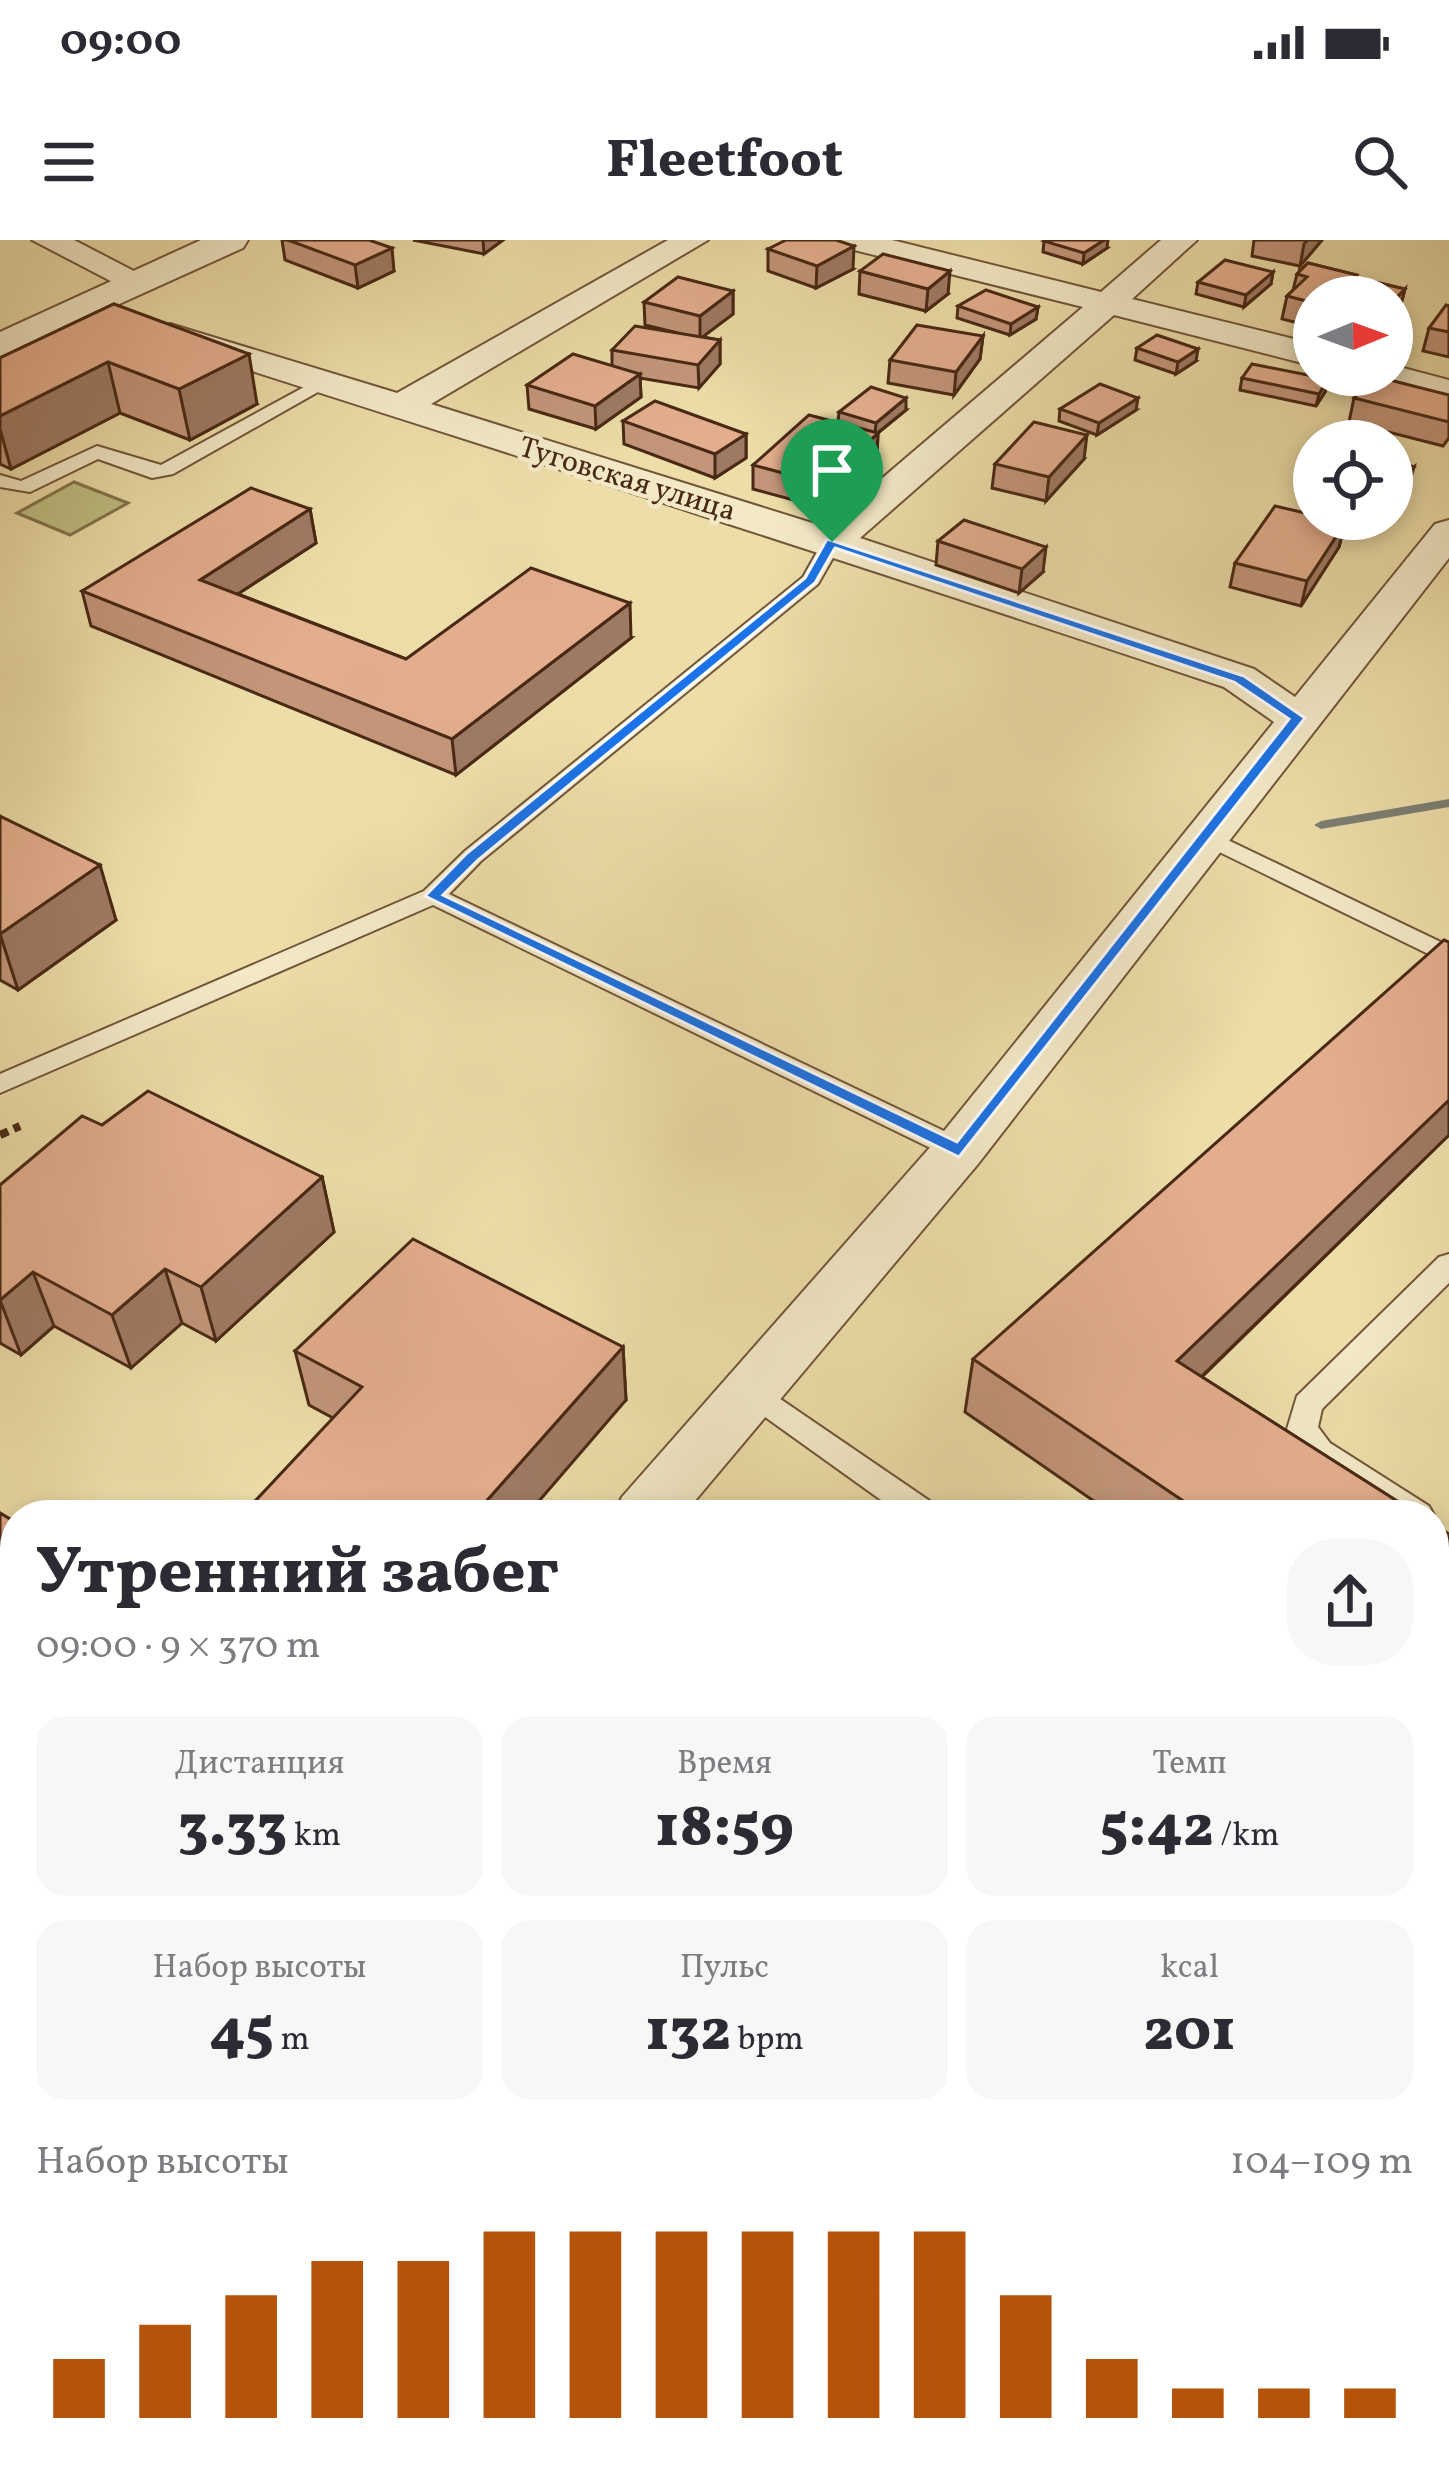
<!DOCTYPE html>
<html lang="ru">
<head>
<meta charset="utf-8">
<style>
  :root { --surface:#fff; --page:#f7f7f7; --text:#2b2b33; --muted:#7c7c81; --accent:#b45309 }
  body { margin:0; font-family:Vollkorn,serif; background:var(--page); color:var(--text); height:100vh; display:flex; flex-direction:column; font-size:45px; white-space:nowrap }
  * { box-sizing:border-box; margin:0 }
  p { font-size:39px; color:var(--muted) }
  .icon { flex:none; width:66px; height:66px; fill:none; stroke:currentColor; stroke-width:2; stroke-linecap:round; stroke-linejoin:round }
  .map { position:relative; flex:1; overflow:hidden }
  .side { position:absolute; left:0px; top:1260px; width:1449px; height:975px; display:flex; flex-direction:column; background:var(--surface); border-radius:48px 48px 0 0; box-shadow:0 6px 18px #0003 }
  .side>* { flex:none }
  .needle { width:78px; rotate:89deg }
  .controls { position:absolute; left:1293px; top:36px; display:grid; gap:24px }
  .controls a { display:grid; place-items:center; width:120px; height:120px; border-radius:50%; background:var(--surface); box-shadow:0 6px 18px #0003; font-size:60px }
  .pin { position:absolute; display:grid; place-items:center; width:102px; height:102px; color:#fff; margin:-123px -51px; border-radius:50% 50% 50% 0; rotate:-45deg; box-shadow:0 0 12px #0007 }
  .pin .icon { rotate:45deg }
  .round { display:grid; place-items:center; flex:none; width:126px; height:126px; border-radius:48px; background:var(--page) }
  .head { display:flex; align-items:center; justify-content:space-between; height:204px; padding:0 36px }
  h1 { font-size:66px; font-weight:800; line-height:90px }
  .stats { display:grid; grid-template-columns:repeat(3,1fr); gap:18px; height:204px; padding:12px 36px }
  .stats div { display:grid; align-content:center; border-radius:30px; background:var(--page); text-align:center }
  .stats b { font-size:60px; font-weight:800 }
  .stats small { font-size:33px; font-weight:400 }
  .stats p { font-size:33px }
  .chart { height:336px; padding:24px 36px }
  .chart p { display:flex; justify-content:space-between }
  .chart svg { width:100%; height:216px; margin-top:12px; stroke:var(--accent); stroke-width:6 }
  .status { display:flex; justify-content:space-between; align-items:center; height:84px; padding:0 60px; background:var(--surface); direction:ltr }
  .status svg { height:33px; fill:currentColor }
  header { display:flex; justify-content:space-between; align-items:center; height:156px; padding:0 36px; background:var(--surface); font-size:54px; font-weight:800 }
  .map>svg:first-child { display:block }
  .green { fill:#bfbf83; stroke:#84744c; stroke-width:3 }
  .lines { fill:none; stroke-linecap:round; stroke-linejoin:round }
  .stream { fill:#7d7f74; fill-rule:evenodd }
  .service-casing { stroke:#725639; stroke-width:4 }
  .minor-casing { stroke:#725639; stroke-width:4 }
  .tertiary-casing { stroke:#725639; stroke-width:4 }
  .path-far1 { stroke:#492914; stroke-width:8; stroke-dasharray:9 6; stroke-linecap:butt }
  .path { stroke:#492914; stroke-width:9; stroke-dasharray:12 8; stroke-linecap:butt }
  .service { fill:#f3e9c7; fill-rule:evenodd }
  .minor { fill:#f3e9c7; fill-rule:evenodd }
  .tertiary { fill:#f3e9c7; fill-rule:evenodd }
  .wall { fill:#c3967a; stroke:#492914; stroke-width:3 }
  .shaded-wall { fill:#9f7a63; stroke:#492914; stroke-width:3 }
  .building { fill:#e3ae8e; stroke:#492914; stroke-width:3 }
  .route { fill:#1a73e8; stroke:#fff; stroke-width:3; fill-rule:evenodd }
  .labels { text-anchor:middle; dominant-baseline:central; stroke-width:9; stroke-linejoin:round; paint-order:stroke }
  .far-street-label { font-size:30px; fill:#492914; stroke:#f3e9c7 }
</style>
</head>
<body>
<div class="status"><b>09:00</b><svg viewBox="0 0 49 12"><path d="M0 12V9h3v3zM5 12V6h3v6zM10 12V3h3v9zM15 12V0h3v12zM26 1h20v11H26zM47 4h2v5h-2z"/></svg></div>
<header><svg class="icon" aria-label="menu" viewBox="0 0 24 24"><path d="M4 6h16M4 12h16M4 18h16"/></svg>Fleetfoot<svg class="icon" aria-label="search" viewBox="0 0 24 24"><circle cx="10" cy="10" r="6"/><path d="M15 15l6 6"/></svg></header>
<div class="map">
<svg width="1449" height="2233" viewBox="0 0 1449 2233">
  <rect width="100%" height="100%" fill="#ecdda9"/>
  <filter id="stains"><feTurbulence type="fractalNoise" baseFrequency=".00167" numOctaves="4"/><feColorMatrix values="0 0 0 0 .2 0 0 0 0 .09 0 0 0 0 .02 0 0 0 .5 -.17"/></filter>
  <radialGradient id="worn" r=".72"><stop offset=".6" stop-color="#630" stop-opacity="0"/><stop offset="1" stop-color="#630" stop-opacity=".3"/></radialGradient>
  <g class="green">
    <polygon points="74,242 128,263 70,295 17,273"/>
    <polygon points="792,2220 1041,2220 1032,2233 805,2233"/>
  </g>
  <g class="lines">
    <polygon class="stream" points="1449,559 1449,567 1321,589 1314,585 1321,581"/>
    <g class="service-casing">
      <g id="service">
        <polygon points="317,140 332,144 173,234 152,238 98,219 30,252 0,247 0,235 21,241 97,206 161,225"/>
        <polygon points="825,298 842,302 818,344 481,621 449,654 969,903 973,910 969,917 949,917 433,665 0,853 0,834 424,651 465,611 803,337"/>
        <polygon points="1209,591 1449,706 1449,724 1201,603 1201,593"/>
        <polygon points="1449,1014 1449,1043 1322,1169 1318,1187 1330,1203 1429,1266 1434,1275 1392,1275 1308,1221 1287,1189 1297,1156 1439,1017"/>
        <polygon points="751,1139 937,1266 942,1275 902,1275 740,1159 736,1151 740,1143"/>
        <polygon points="1449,1511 1449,1554 1434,1562 1434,1519"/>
        <polygon points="1434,1619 1449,1626 1449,1664 1434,1658"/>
        <polygon points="0,1765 15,1772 15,1814 0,1807"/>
        <polygon points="660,2220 709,2220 703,2233 654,2233"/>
        <polygon points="1092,2220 1140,2220 1134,2233 1086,2233"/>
      </g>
    </g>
    <g class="minor-casing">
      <g id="minor">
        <polygon points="32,0 74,0 155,42 150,49 126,49"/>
        <path d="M668,0H708L431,164L825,287L1083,67L842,7L837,0H892L1101,52L1161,0H1197L1132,59L1314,104V126L1114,75L860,298L1254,429L1295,457L1435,284L1449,280V318L978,924L683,1275H613L622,1257L940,896L1274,482L1224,447C869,328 512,214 158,101L153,94L170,84L397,153Z"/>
        <polygon points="1392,125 1449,140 1449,162 1375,143 1370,135 1392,135"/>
        <polygon points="15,1969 15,2063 0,2069 0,1975"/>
      </g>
    </g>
    <g class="tertiary-casing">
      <polygon id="tertiary" points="201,0 248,0 243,8 0,118 0,92"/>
    </g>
    <polyline class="path-far1" points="0,895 20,886"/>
    <g class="path">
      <polyline points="349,2220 360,2233"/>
      <polyline points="463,2220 474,2233"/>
    </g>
    <use href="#service" class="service"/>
    <use href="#minor" class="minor"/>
    <use href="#tertiary" class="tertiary"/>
  </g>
  <g class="wall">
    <polygon points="282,0 369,0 394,31 358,48 285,20"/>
    <polygon points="413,0 503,0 484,14"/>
    <polygon points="1254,0 1322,0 1300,26 1252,16"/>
    <polygon points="1044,1 1107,8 1083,24 1043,12"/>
    <polygon points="768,9 853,29 816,48 768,31"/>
    <polygon points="1308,23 1357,35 1354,48 1366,51 1375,42 1405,49 1399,72 1392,80 1392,57 1314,57 1314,87 1282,79 1287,56 1293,50 1297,34"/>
    <polygon points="860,31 948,54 926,71 859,54"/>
    <polygon points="1273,32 1271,44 1244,67 1196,54 1198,42"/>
    <polygon points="733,51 733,74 702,97 720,100 720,124 699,148 640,138 641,157 596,189 529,169 527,145 612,126 612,110 678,93 645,85 644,62"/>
    <polygon points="114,64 257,164 190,200 120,173 11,229 0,224 0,118"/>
    <polygon points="958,66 1038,67 1036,79 1010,95 957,78"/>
    <polygon points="1449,66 1449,117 1423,111 1429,88"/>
    <polygon points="983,96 980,119 954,155 888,143 890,120"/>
    <polygon points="1137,108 1196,121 1176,134 1135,120"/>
    <polygon points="1242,138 1325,152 1316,166 1240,150"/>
    <polygon points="1449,155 1449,198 1443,206 1349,182 1354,158"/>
    <polygon points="1060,169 1136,170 1097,195 1059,181"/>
    <polygon points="906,170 878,193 877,216 823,268 753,249 753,225 838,182 839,172"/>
    <polygon points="623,181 746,194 746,218 715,238 624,204"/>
    <polygon points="1084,219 1046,261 992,248 995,224"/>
    <polygon points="1314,228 1314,264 1300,259 1305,235"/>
    <polygon points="310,269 316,303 238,354 406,419 631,398 456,535 91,386 82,351"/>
    <polygon points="1345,283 1339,307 1301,366 1230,347 1235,323"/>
    <polygon points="938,301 1043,332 1019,353 936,325"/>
    <polygon points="0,576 116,680 18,750 0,740"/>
    <polygon points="102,885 322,937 334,992 216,1101 182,1083 131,1128 54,1086 21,1115 0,1103 0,945"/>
    <polygon points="1449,895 1202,1137 1419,1275 1114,1275 965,1172 973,1119"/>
    <polygon points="623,1107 626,1160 333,1178 309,1165 295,1111"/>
    <polygon points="0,1273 15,1282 15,1582 0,1571"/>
    <polygon points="1449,1778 1449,2050 1434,2038 1434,1789"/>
    <polygon points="1449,2056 1449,2233 1330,2233 1339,2220 1434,2220 1434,2078"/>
  </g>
  <g class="shaded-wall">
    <polygon points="483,0 503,0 484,14"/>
    <polygon points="1104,0 1108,0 1107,8 1083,24 1084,13"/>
    <polygon points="1308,0 1322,0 1300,26 1304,4"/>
    <polygon points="854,6 853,29 816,48 817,26"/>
    <polygon points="392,8 394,31 358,48 355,25"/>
    <polygon points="950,31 948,54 926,71 928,49"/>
    <polygon points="1273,32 1271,44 1244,67 1246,55"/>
    <polygon points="1405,49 1399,72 1392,80 1392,62"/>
    <polygon points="733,51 733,74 700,99 700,76"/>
    <polygon points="1038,67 1036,79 1010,95 1011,84"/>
    <polygon points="983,96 980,119 954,155 956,132"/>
    <polygon points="720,100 720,124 699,148 698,125"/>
    <polygon points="1198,109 1196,121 1176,134 1178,122"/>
    <polygon points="249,114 257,164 190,200 179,149"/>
    <polygon points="108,122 120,173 11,229 0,189 0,176"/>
    <polygon points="640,134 641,157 596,189 595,166"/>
    <polygon points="1328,139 1325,152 1316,166 1319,154"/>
    <polygon points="906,158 906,170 875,195 876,183"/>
    <polygon points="1138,158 1136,170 1097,195 1099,183"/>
    <polygon points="878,193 877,216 823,268 824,244"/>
    <polygon points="746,194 746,218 715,238 715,214"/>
    <polygon points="1087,195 1084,219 1046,261 1049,237"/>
    <polygon points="1414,227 1407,250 1392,263 1392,245"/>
    <polygon points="310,269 316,303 207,374 200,340"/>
    <polygon points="1345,283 1339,307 1301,366 1307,341"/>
    <polygon points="1046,307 1043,332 1019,353 1022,329"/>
    <polygon points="630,363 631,398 456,535 452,499"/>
    <polygon points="100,625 116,680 18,750 0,694"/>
    <polygon points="1449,860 1449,895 1163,1174 1177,1121"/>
    <polygon points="322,937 334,992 216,1101 201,1047"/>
    <polygon points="165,1029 182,1083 131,1128 112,1075"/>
    <polygon points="33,1032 54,1086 21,1115 0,1060"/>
    <polygon points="623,1107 626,1160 527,1275 474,1275"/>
    <polygon points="1449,1316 1449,1326 1434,1355 1434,1333"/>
  </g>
  <g class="building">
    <polygon points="288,0 369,0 392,8 355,25"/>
    <polygon points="786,0 836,0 854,6 817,26 768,9"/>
    <polygon points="1046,0 1104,0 1084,13 1044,1"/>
    <polygon points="883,14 950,31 928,49 860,31"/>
    <polygon points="1225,20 1273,32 1246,55 1198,42"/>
    <polygon points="1308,23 1357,35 1346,46 1366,51 1375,42 1405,49 1392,62 1392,57 1314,57 1314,63 1287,56 1307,37 1297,34"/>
    <polygon points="678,37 733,51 700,76 644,62"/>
    <polygon points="986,50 1038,67 1011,84 958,66"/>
    <polygon points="114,64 249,114 179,149 108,122 0,176 0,118"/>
    <polygon points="1446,65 1449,66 1449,92 1429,88"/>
    <polygon points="917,85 983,96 956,132 890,120"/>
    <polygon points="635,86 720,100 698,125 612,110"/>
    <polygon points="1157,95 1198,109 1178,122 1137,108"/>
    <polygon points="573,114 640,134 595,166 527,145"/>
    <polygon points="1252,124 1328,139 1319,154 1242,138"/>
    <polygon points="1374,136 1449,155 1449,182 1354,158"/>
    <polygon points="1100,144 1138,158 1099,183 1060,169"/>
    <polygon points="871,147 906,158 876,183 839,172"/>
    <polygon points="655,161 746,194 715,214 623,181"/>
    <polygon points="809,175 878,193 824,244 753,225"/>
    <polygon points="1034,182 1087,195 1049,237 995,224"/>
    <polygon points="1392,219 1414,227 1392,245"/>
    <polygon points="251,248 310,269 200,340 406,419 531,328 630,363 452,499 82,351"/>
    <polygon points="1275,266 1314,275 1314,279 1329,279 1345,283 1307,341 1235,323"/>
    <polygon points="964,280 1046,307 1022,329 938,301"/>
    <polygon points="0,576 100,625 0,694"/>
    <polygon points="1444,700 1449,702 1449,860 1177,1121 1419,1275 1204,1275 973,1119"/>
    <polygon points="148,851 322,937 201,1047 165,1029 112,1075 33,1032 0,1060 0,945 82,876 102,885"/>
    <polygon points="413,999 623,1107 474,1275 242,1275 362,1147 295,1111"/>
    <polygon points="0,1273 15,1282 15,1555 0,1544"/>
    <polygon points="1434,1285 1449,1294 1449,1316 1434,1333"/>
    <polygon points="1444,1775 1449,1778 1449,1990 1434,1978 1434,1789"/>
    <polygon points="1449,2069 1449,2233 1340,2233 1348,2220 1434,2220 1434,2092"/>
    <polygon points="186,2220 271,2220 282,2233 173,2233"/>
  </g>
  <path class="route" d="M827,299L1244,436L1305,478L959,917L425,656L467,613L805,338ZM835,308L1234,442L1289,479L957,902L443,655L478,620L815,343Z"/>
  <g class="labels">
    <g class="far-street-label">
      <text transform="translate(627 240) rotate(17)">Туговская улица</text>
    </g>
  </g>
  <rect width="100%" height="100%" filter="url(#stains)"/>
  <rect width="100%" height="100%" fill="url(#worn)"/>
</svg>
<div class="controls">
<a><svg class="needle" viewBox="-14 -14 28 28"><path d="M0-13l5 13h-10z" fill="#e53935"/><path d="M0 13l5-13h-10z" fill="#7c7c81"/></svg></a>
<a><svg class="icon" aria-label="locate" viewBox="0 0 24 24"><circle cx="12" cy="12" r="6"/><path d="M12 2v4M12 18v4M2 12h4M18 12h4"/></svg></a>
</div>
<div class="pin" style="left:832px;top:302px;background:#1e9e55"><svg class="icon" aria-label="arrive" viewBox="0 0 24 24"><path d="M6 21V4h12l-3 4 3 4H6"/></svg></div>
<section class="side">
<div class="head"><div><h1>Утренний забег</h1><p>09:00 · 9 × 370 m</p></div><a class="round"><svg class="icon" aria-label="share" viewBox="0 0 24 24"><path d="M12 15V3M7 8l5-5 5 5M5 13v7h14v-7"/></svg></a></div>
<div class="stats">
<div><p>Дистанция</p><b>3.33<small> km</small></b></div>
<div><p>Время</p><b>18:59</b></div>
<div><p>Темп</p><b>5:42<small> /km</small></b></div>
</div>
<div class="stats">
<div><p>Набор высоты</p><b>45<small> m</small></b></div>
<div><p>Пульс</p><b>132<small> bpm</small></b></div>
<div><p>kcal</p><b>201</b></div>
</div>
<div class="chart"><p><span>Набор высоты</span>104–109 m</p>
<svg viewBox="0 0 160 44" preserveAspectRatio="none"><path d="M5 44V32M15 44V25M25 44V19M35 44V12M45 44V12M55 44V6M65 44V6M75 44V6M85 44V6M95 44V6M105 44V6M115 44V19M125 44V32M135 44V38M145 44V38M155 44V38"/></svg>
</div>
</section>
</div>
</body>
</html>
